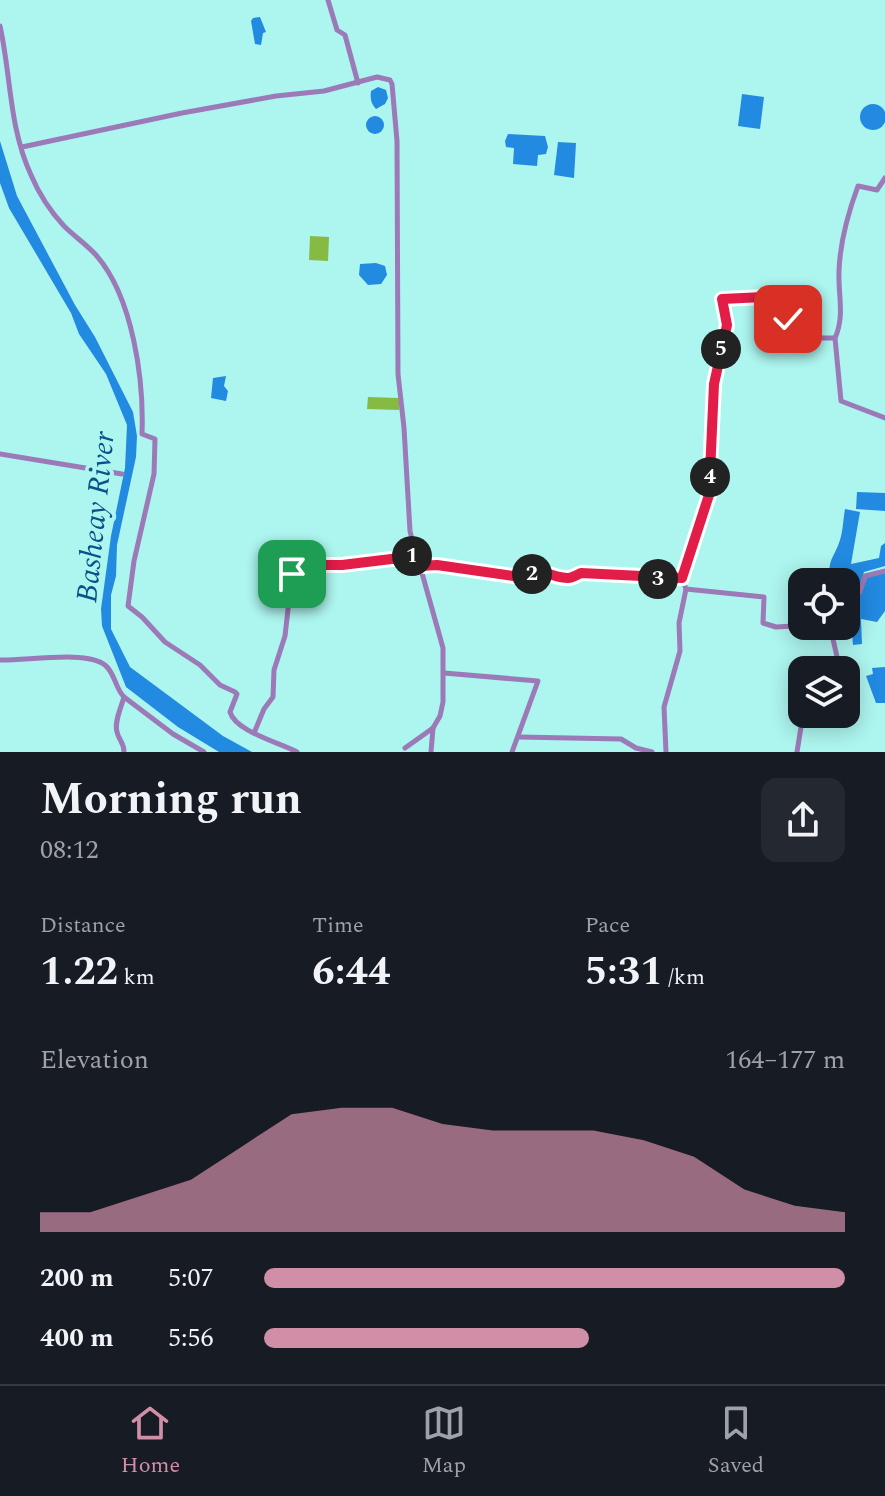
<!DOCTYPE html>
<html lang="en">
<head>
<meta charset="utf-8">
<style>
  :root { --surface:#171b24; --page:#242831; --text:#f1f3f6; --muted:#9ea1a6; --line:#363941; --accent:#d08ea7 }
  body { margin:0; font-family:Spectral,serif; background:var(--page); color:var(--text); height:100vh; display:flex; flex-direction:column; font-size:30px; white-space:nowrap }
  * { box-sizing:border-box; margin:0 }
  p { font-size:26px; color:var(--muted) }
  .icon { flex:none; width:44px; height:44px; fill:none; stroke:currentColor; stroke-width:2; stroke-linecap:round; stroke-linejoin:round }
  .map { position:relative; height:752px; overflow:hidden }
  .drawer { display:flex; flex-direction:column; background:var(--surface); flex:1 }
  .drawer>* { flex:none }
  .buttons { position:absolute; left:788px; top:568px; display:grid; gap:16px }
  .buttons a { display:grid; place-items:center; width:72px; height:72px; border-radius:16px; background:var(--surface); box-shadow:0 4px 20px #0003; font-size:40px }
  .pin { position:absolute; display:grid; place-items:center; width:68px; height:68px; color:#fff; margin:-34px; border-radius:16px; box-shadow:0 4px 12px #0006 }
  .km { position:absolute; width:40px; height:40px; margin:-20px; border-radius:50%; background:#222; color:#fff; font-size:22px; line-height:40px; text-align:center }
  .round { display:grid; place-items:center; flex:none; width:84px; height:84px; border-radius:16px; background:var(--page) }
  .overview { display:flex; align-items:center; justify-content:space-between; height:136px; padding:0 40px }
  h1 { font-size:44px; font-weight:700; line-height:60px }
  .stats { display:grid; grid-template-columns:repeat(3,1fr); gap:12px; height:136px; padding:8px 40px }
  .stats div { display:grid; align-content:center }
  .stats b { font-size:40px; font-weight:700 }
  .stats small { font-size:22px; font-weight:400 }
  .stats p { font-size:22px }
  .chart { height:224px; padding:16px 40px }
  .chart p { display:flex; justify-content:space-between }
  .chart svg { width:100%; height:144px; margin-top:8px; fill:var(--accent); opacity:.7 }
  ul { padding:0 40px; list-style:none; font-size:26px }
  li { display:grid; grid-template-columns:128px 96px 1fr; align-items:center; height:60px }
  li i { height:20px; border-radius:10px; background:var(--accent) }
  .tabs { display:flex; justify-content:space-around; align-items:center; height:112px; border-top:2px solid var(--line); background:var(--surface); font-size:22px; color:var(--muted) }
  .tabs a { display:grid; justify-items:center; gap:4px }
  .tabs .on { color:var(--accent) }
  .map>svg:first-child { display:block }
  .forest { fill:#87ba42 }
  .water { fill:#228ae1 }
  .lines { fill:none; stroke-linecap:round; stroke-linejoin:round }
  .street { stroke:#9c79b7; stroke-width:5 }
  .route-casing { stroke:#fff; stroke-width:16 }
  .route { stroke:#e11d48; stroke-width:10 }
  .labels { text-anchor:middle; dominant-baseline:central; stroke-width:8; stroke-linejoin:round; paint-order:stroke }
  .water-label { font-size:30px; font-style:italic; fill:#095189; stroke:#adf5ef }
</style>
</head>
<body>
<div class="map">
<svg width="885" height="752" viewBox="0 0 885 752">
  <rect width="100%" height="100%" fill="#adf5ef"/>
  <g class="forest">
    <polygon points="310,236 329,237 328,261 309,260"/>
    <polygon points="368,397 399,398 399,410 367,409"/>
  </g>
  <g class="water">
    <polygon points="260,17 266,32 263,33 261,45 255,44 251,21 253,18"/>
    <path d="M378,87L386,90L388,98L385,104L376,109C371,104 370,98 371,91Z"/>
    <polygon points="742,94 764,97 760,129 738,126"/>
    <circle cx="873" cy="117" r="13"/>
    <circle cx="375" cy="125" r="9"/>
    <polygon points="508,134 545,136 548,147 546,154 538,155 537,166 513,164 514,148 506,147 505,141"/>
    <polygon points="0,141 17,196 75,305 95,337 133,412 137,436 136,457 117,545 116,576 111,595 111,629 130,667 223,736 252,752 219,752 178,727 126,687 102,626 101,609 111,536 125,468 127,425 106,374 79,334 71,313 9,208 0,183"/>
    <polygon points="558,142 576,143 574,178 554,175"/>
    <polygon points="376,263 385,266 387,275 381,284 368,285 359,275 360,264"/>
    <polygon points="226,376 224,386 228,391 226,401 211,398 213,378"/>
    <polygon points="857,492 885,493 885,511 856,509"/>
    <path d="M845,509L860,512L851,564L879,558L881,546L885,543V566L864,572L860,587L846,590V582H831C827,561 832,561 839,543C843,533 843,520 845,509Z"/>
    <polygon points="885,570 885,611 877,622 861,619 862,644 853,645 851,623 846,624 846,594 862,591 868,575"/>
    <polygon points="885,667 885,703 876,703 866,676 873,674 872,668"/>
  </g>
  <g class="lines">
    <g class="street">
      <polyline points="328,0 337,30 345,35 358,83"/>
      <path d="M0,26C11,75 9,128 31,175C39,194 50,211 64,226C74,236 86,244 96,255C133,297 144,380 142,434L155,439L154,474L134,561L128,606L142,617L165,642L200,665L220,685L235,692L237,694L230,712C235,731 280,743 297,752"/>
      <polyline points="22,147 182,113 276,96 324,91 377,77 390,80 392,84 397,141 398,374 404,428 410,531 416,556"/>
      <path d="M835,338C845,316 838,295 839,271C840,242 848,213 858,186L877,190L885,178"/>
      <polyline points="0,454 122,474"/>
      <polyline points="420,566 443,648 443,702 440,716 433,728 431,752"/>
      <polyline points="682,578 709,495 714,384 727,325 722,299 788,296 788,319 805,338 835,338 841,401 885,418"/>
      <polyline points="846,593 860,592 865,576 885,571"/>
      <polyline points="830,626 840,670"/>
      <path d="M0,660C25,661 87,650 105,665C115,673 115,688 124,697L173,734L204,752"/>
      <polyline points="444,673 538,681 512,752"/>
      <path d="M124,697C121,708 114,722 117,732C119,741 124,742 124,752"/>
      <path d="M254,733L264,709L273,697L274,670L285,636L293,565H342L416,556L420,566L437,565L527,578C543,566 551,578 568,578C572,578 577,575 581,573L682,578L686,589L764,597L763,623L776,627L793,626L800,598L802,597"/>
      <polyline points="519,737 621,739 636,748 652,752"/>
      <polyline points="405,748 433,728"/>
      <polyline points="666,752 664,707 680,651 679,623 686,589"/>
      <polyline points="797,752 802,721 812,714"/>
    </g>
  </g>
  <g class="lines">
    <g class="route-casing">
      <path id="route" d="M292,574L293,565H342L416,556L420,566L437,565L527,578C543,566 551,578 568,578C572,578 577,575 581,573L682,578L709,495L714,384L727,325L722,299L788,296V319"/>
    </g>
    <use href="#route" class="route"/>
  </g>
  <g class="labels">
    <g class="water-label">
      <text transform="translate(96 517) rotate(-84)">Basheay River</text>
    </g>
  </g>
</svg>
<div class="buttons">
<a><svg class="icon" aria-label="locate" viewBox="0 0 24 24"><circle cx="12" cy="12" r="6"/><path d="M12 2v4M12 18v4M2 12h4M18 12h4"/></svg></a>
<a><svg class="icon" aria-label="layers" viewBox="0 0 24 24"><path d="M12 4l9 5-9 5-9-5zM3 14l9 5 9-5"/></svg></a>
</div>
<div class="pin" style="left:292px;top:574px;background:#1e9e55"><svg class="icon" aria-label="arrive" viewBox="0 0 24 24"><path d="M6 21V4h12l-3 4 3 4H6"/></svg></div>
<div class="pin" style="left:788px;top:319px;background:#d93025"><svg class="icon" aria-label="check" viewBox="0 0 24 24"><path d="M5 12l5 5 9-10"/></svg></div>
<b class="km" style="left:412px;top:556px">1</b>
<b class="km" style="left:532px;top:574px">2</b>
<b class="km" style="left:658px;top:579px">3</b>
<b class="km" style="left:710px;top:477px">4</b>
<b class="km" style="left:721px;top:349px">5</b>
</div>
<section class="drawer">
<div class="overview"><div><h1>Morning run</h1><p>08:12</p></div><a class="round"><svg class="icon" aria-label="share" viewBox="0 0 24 24"><path d="M12 15V3M7 8l5-5 5 5M5 13v7h14v-7"/></svg></a></div>
<div class="stats">
<div><p>Distance</p><b>1.22<small> km</small></b></div>
<div><p>Time</p><b>6:44</b></div>
<div><p>Pace</p><b>5:31<small> /km</small></b></div>
</div>
<div class="chart"><p><span>Elevation</span>164–177 m</p>
<svg viewBox="0 0 160 44" preserveAspectRatio="none"><path d="M0 44V38L10 38L20 33L30 28L40 18L50 8L60 6L70 6L80 11L90 13L100 13L110 13L120 16L130 21L140 31L150 36L160 38V44z"/></svg>
</div>
<ul>
<li><b>200 m</b>5:07<i style="width:100%"></i></li>
<li><b>400 m</b>5:56<i style="width:56%"></i></li>
</ul>
</section>
<nav class="tabs">
<a class="on"><svg class="icon" aria-label="home" viewBox="0 0 24 24"><path d="M3 11l9-7 9 7M6 9v11h12V9"/></svg>Home</a>
<a><svg class="icon" aria-label="map" viewBox="0 0 24 24"><path d="M3 6l6-2 6 2 6-2v14l-6 2-6-2-6 2zM9 4v14M15 6v14"/></svg>Map</a>
<a><svg class="icon" aria-label="saved" viewBox="0 0 24 24"><path d="M7 4h10v16l-5-4-5 4z"/></svg>Saved</a>
</nav>
</body>
</html>
